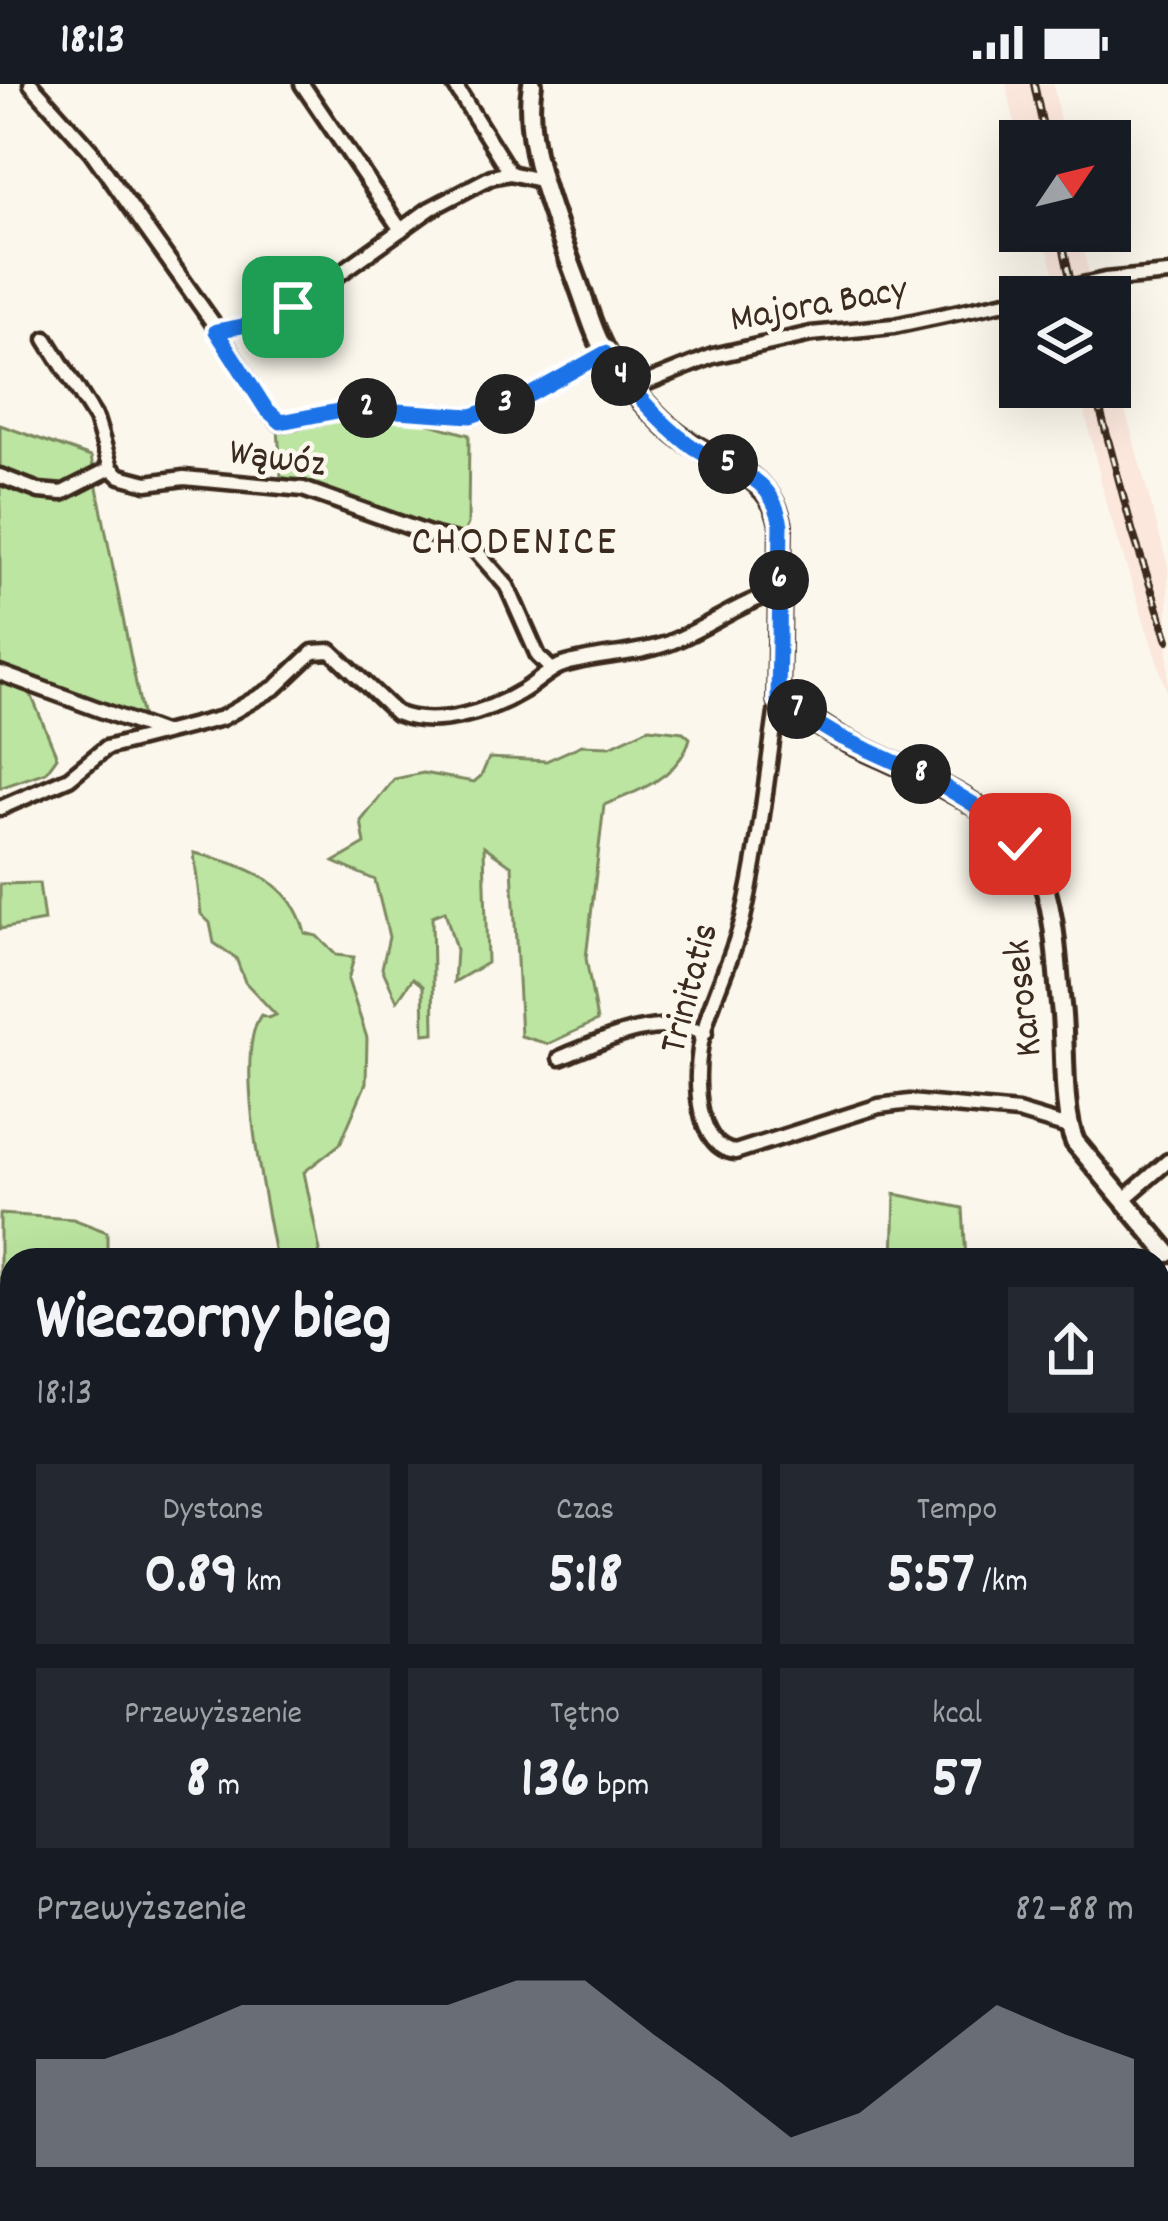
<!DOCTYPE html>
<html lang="pl">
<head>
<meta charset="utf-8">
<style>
  :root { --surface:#171b24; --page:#242831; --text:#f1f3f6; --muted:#9ea1a6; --accent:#8c9099 }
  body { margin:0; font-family:Dekko,sans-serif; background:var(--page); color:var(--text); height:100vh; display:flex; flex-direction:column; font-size:45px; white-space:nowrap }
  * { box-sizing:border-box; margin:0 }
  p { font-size:39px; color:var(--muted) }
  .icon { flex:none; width:66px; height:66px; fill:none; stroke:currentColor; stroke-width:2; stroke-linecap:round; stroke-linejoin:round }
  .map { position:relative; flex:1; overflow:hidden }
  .side { position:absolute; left:0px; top:1164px; width:1170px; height:975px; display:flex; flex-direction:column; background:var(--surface); border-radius:36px 36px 0 0; box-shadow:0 12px 48px #0002 }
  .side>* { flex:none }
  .needle { width:78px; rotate:55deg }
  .fabs { position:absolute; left:999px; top:36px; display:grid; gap:24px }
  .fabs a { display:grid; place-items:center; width:132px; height:132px; border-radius:0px; background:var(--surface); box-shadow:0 12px 48px #0002; font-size:60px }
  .pin { position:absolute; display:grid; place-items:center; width:102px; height:102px; color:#fff; margin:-51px; border-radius:24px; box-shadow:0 6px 18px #0006 }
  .km { position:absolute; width:60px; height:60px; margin:-30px; border-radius:50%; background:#222; color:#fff; font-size:33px; line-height:60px; text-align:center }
  .round { display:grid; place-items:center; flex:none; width:126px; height:126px; border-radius:0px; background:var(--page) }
  .head { display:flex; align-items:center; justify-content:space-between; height:204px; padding:0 36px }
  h1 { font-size:66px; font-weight:700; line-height:90px }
  .stats { display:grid; grid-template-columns:repeat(3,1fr); gap:18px; height:204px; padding:12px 36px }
  .stats div { display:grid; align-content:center; border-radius:0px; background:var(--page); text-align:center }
  .stats b { font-size:60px; font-weight:700 }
  .stats small { font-size:33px; font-weight:400 }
  .stats p { font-size:33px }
  .chart { height:336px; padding:24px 36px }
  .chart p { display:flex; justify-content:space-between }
  .chart svg { width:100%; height:216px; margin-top:12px; fill:var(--accent); opacity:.7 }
  .status { display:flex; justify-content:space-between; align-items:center; height:84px; padding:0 60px; background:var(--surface); direction:ltr }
  .status svg { height:33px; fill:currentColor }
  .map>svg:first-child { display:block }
  .built { fill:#fbe7dc }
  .green { fill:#bce5a1; stroke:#7c8860; stroke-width:3 }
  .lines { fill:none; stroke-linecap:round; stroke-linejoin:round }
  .street-casing { stroke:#3b2a1e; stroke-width:21 }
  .secondary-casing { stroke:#3b2a1e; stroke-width:26 }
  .street { stroke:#fbf7ec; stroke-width:12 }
  .secondary { stroke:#fbf7ec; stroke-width:16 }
  .rail-casing { stroke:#3b2a1e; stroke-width:8 }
  .rail { stroke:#fbf7ec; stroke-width:3; stroke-dasharray:9; stroke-linecap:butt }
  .route-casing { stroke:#fff; stroke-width:24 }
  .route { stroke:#1a73e8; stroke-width:15 }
  .labels { text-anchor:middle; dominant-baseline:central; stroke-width:9; stroke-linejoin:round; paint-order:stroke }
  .street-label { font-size:39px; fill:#3b2a1e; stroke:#fbf7ec }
  .neighbourhood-label { font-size:42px; letter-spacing:3px; fill:#3b2a1e; stroke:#fbf7ec }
</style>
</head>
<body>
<div class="status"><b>18:13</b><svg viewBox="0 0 49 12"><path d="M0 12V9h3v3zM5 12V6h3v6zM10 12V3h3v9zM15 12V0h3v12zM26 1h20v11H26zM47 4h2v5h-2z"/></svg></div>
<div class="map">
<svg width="1168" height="2137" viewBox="0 0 1168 2137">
  <rect width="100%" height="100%" fill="#fbf7ec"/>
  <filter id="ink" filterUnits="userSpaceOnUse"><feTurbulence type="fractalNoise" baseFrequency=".00833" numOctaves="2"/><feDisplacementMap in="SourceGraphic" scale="24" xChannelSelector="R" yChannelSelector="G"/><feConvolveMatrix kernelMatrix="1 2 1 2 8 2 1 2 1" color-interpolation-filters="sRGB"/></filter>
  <g filter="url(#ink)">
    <g class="built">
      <polygon points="1006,0 1053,0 1064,57 1020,57 1020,64"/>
      <polygon points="1042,147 1080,147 1090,196 1081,193 1065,196 1059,204"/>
      <polygon points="1110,271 1168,482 1168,611 1106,419 1079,303 1110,303"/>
      <polygon points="189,2127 422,2127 426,2137 188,2137"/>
      <polygon points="647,2127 800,2127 789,2137 660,2137"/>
    </g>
    <g class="green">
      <polygon points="367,330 409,334 469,351 468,440 461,455 341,410 281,393 278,344"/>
      <polygon points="0,341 91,373 143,635 23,591 57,673 46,688 0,704"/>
      <path d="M649,644L683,648L690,654C680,692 638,708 604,721L586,874L597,937L548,960L521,952L512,782L484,762L487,879L454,898L456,866L445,827L432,832L434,949L424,950L423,902L413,894L397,917L382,884L389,853L375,796L334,778L365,760L361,737L394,695L423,689L474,698L481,692L489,674L546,677L582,661L610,662Z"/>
      <path d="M194,769C243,780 292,796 305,849L317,852L336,871L354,873L348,896L367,954L366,999L340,1060L304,1088L320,1167L316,1176H276C267,1125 232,971 261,931L269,934L276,931L245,898L236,874L214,859L210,839L201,830Z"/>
      <polygon points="39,799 44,837 0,845 0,800"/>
      <polygon points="895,1110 963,1124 966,1176 893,1176"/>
      <polygon points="0,1130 73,1135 107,1148 107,1176 12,1176 12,1197 0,1196"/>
      <polygon points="1158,1348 1168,1356 1168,1825 1158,1828"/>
    </g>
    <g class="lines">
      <g class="street-casing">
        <g id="street">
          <polyline points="31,0 91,67 211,236 266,325 281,339 353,324 471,332 524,314 605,269"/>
          <polyline points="302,0 401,146"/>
          <polyline points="454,0 510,89"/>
          <polyline points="1029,213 1105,196 1168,190"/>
          <polyline points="216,247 248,241 293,223 430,125 491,93 510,89 543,97"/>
          <polyline points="46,255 96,335 111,384"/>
          <polyline points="633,308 648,298 713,272 811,250 894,242 1020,215"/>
          <polyline points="0,392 39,407 62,409 111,384 120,392 147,399 184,394 303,405 435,452 470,460 507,502 538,572 552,586"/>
          <polyline points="0,589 163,649"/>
          <path d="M778,616C767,688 760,763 743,834C732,878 707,921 700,965C695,996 696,1063 735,1068L879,1022L910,1018L1018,1028L1068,1043"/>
          <path d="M0,724L69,694L106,664L222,634L276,603L313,568L331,567L396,629C434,645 488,628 521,608C534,601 546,588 560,582C593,570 634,572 669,559C708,544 739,518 779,508"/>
          <path d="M560,974C607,955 654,931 705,949"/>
          <polyline points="1123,1116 1168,1077"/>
          <polyline points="0,1250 12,1369"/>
          <polyline points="0,1697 12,1714"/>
          <polyline points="1158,2089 1168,2090"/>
          <polyline points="409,2127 415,2137"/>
          <polyline points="184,2137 184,2127"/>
          <polyline points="601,2137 601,2127"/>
          <polyline points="796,2137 814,2129 853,2137"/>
          <polyline points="1033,2137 1033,2127"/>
        </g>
      </g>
      <g class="secondary-casing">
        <g id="secondary">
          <path d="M532,0C521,63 559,146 580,205C588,227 595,253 608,273C624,299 646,322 668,343C707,379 770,383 781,441L778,616C801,626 819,642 841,654C899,684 1009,721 1038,785C1056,825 1056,878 1061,921C1066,960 1061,1026 1075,1058L1168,1169"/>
          <polyline points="0,1564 12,1579"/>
          <polyline points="1158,1943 1168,1953"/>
          <polyline points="0,2119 12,2081"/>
        </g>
      </g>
      <use href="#street" class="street"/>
      <use href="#secondary" class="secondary"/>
      <g class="rail-casing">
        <g id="rail">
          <polyline points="1034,0 1046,57"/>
          <polyline points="1060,147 1074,213"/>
          <polyline points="1094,303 1133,449 1168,556"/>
        </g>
      </g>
      <use href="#rail" class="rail"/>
    </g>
  </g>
  <g class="lines" filter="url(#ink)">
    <g class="route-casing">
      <path id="route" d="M293,223L248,241L216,247L266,325L281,338L353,324L471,332L524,314L605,269C629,303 655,334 687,359C726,390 770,382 781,441L778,616L838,652L930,694L973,720L1020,760"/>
    </g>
    <use href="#route" class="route"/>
  </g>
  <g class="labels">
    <g class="street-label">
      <text transform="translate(819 223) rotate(-10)">Majora Bacy</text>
      <text transform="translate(277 377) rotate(8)">Wąwóz</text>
      <text transform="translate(692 905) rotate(-75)">Trinitatis</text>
      <text transform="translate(1026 914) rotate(-96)">Karosek</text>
    </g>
    <g class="neighbourhood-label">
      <text x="515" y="461">CHODENICE</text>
    </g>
  </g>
</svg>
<div class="fabs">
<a><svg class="needle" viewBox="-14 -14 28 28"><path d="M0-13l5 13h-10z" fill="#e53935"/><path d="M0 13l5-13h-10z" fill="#9ea1a6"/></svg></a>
<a><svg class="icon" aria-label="layers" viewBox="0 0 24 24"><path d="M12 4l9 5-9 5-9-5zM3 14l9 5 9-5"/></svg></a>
</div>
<div class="pin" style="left:293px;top:223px;background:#1e9e55"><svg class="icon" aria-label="arrive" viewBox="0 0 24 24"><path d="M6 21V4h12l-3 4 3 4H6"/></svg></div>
<div class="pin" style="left:1020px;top:760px;background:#d93025"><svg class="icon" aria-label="check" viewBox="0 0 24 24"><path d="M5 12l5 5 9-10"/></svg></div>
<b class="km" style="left:367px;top:324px">2</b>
<b class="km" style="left:505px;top:320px">3</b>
<b class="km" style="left:621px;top:292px">4</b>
<b class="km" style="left:728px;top:380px">5</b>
<b class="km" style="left:779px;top:496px">6</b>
<b class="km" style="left:797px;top:625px">7</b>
<b class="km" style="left:921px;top:690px">8</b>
<section class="side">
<div class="head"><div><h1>Wieczorny bieg</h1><p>18:13</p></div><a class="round"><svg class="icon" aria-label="share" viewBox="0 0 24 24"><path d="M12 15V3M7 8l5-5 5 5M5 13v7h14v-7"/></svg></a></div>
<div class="stats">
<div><p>Dystans</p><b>0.89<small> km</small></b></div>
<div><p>Czas</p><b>5:18</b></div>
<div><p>Tempo</p><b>5:57<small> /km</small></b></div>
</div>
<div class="stats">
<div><p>Przewyższenie</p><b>8<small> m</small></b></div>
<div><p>Tętno</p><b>136<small> bpm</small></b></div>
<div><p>kcal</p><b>57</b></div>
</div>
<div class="chart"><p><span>Przewyższenie</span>82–88 m</p>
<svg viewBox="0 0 160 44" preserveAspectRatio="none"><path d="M0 44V22L10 22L20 17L30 11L40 11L50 11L60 11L70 6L80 6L90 17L100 27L110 38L120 33L130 22L140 11L150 17L160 22V44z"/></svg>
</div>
</section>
</div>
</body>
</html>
